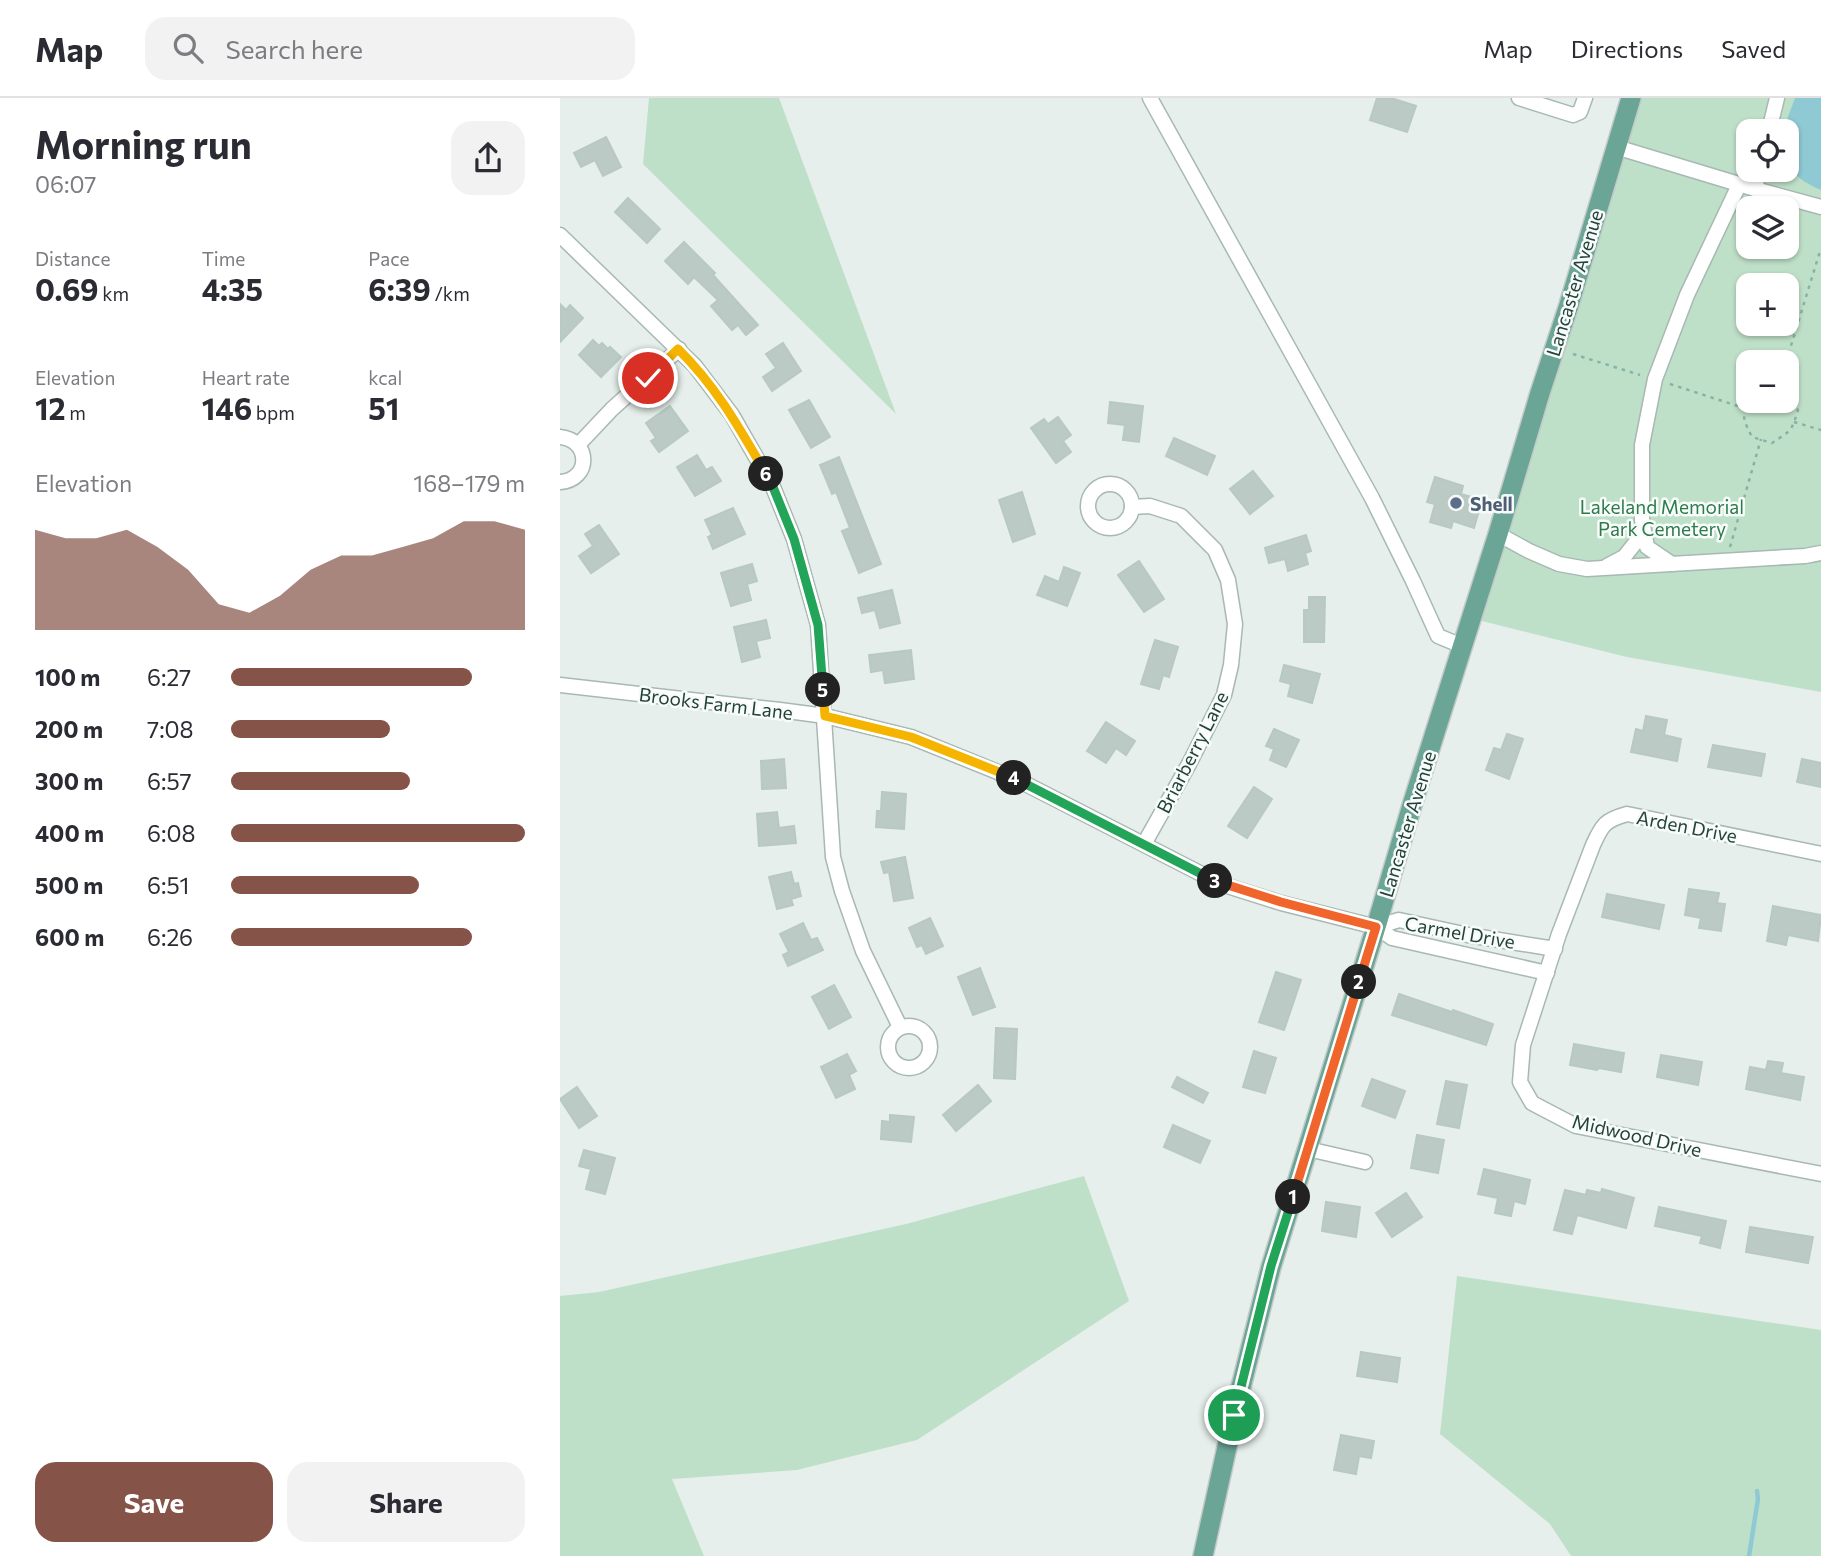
<!DOCTYPE html>
<html lang="en">
<head>
<meta charset="utf-8">
<style>
  :root { --surface:#fff; --page:#f2f2f3; --text:#2b2b33; --muted:#7c7c81; --line:#e1e1e2; --accent:#855347 }
  body { margin:0; font-family:Commissioner,sans-serif; background:var(--page); color:var(--text); height:100vh; display:flex; flex-direction:column; font-size:26px; white-space:nowrap }
  * { box-sizing:border-box; margin:0 }
  p { font-size:23px; color:var(--muted) }
  .icon { flex:none; width:38px; height:38px; fill:none; stroke:currentColor; stroke-width:2; stroke-linecap:round; stroke-linejoin:round }
  .map { position:relative; flex:1; overflow:hidden }
  .sheet { display:flex; flex-direction:column; background:var(--surface); width:560px }
  .sheet>* { flex:none }
  .fabs { position:absolute; left:1176px; top:21px; display:grid; gap:14px }
  .fabs a { display:grid; place-items:center; width:63px; height:63px; border-radius:14px; background:var(--surface); box-shadow:0 2px 5px #0004; font-size:35px }
  .pin { position:absolute; display:grid; place-items:center; width:60px; height:60px; color:#fff; margin:-30px; border:4px solid #fff; border-radius:50%; box-shadow:0 2px 7px #0007 }
  .km { position:absolute; width:35px; height:35px; margin:-18px; border-radius:50%; background:#222; color:#fff; font-size:19px; line-height:35px; text-align:center }
  .round { display:grid; place-items:center; flex:none; width:74px; height:74px; border-radius:21px; background:var(--page) }
  .overview { display:flex; align-items:center; justify-content:space-between; height:119px; padding:0 35px }
  h1 { font-size:38px; font-weight:700; line-height:52px }
  .stats { display:grid; grid-template-columns:repeat(3,1fr); gap:10px; height:119px; padding:7px 35px }
  .stats div { display:grid; align-content:center }
  .stats b { font-size:30px; font-weight:700 }
  .stats small { font-size:19px; font-weight:400 }
  .stats p { font-size:19px }
  .chart { height:196px; padding:14px 35px }
  .chart p { display:flex; justify-content:space-between }
  .chart svg { width:100%; height:126px; margin-top:7px; fill:var(--accent); opacity:.7 }
  .cta { display:flex; gap:14px; margin-top:auto; padding:14px 35px }
  .cta a { flex:1; height:80px; border-radius:21px; background:var(--accent); color:#fff; font-size:28px; font-weight:700; line-height:80px; text-align:center }
  .cta a+a { background:var(--page); color:var(--text) }
  ul { padding:0 35px; list-style:none; font-size:23px }
  li { display:grid; grid-template-columns:112px 84px 1fr; align-items:center; height:52px }
  li i { height:18px; border-radius:9px; background:var(--accent) }
  header { display:flex; align-items:center; gap:42px; box-sizing:border-box; height:98px; padding:0 35px; background:var(--surface); border-bottom:2px solid var(--line) }
  header strong { font-size:33px }
  nav { display:flex; gap:38px; margin-inline-start:auto; font-size:24px }
  .search { width:490px; height:63px; background:var(--page); display:flex; align-items:center; gap:18px; box-sizing:border-box; padding:0 24px; border-radius:21px; color:var(--muted); font-size:26px }
  main { display:flex; flex:1; min-height:0 }
  .map>svg:first-child { display:block }
  .green { fill:#bfe0c8; fill-rule:evenodd }
  .water { fill:#8ec9d4 }
  .lines { fill:none; stroke-linecap:round; stroke-linejoin:round }
  .stream { stroke:#8ec9d4; stroke-width:4.5 }
  .building { fill:#bbcac4; stroke:#b8c9c2; stroke-width:2 }
  .minor-casing { stroke:#a8b8b2; stroke-width:17 }
  .major-casing { stroke:#c2cac8; stroke-width:22 }
  .path { stroke:#86b3a5; stroke-width:2.5; stroke-dasharray:3.5 5; stroke-linecap:butt }
  .minor { stroke:#fff; stroke-width:14 }
  .major { stroke:#6aa596; stroke-width:19 }
  .split-1-casing { stroke:#fff; stroke-width:14 }
  .split-2-casing { stroke:#fff; stroke-width:14 }
  .split-3-casing { stroke:#fff; stroke-width:14 }
  .split-4-casing { stroke:#fff; stroke-width:14 }
  .split-5-casing { stroke:#fff; stroke-width:14 }
  .split-6-casing { stroke:#fff; stroke-width:14 }
  .split-7-casing { stroke:#fff; stroke-width:14 }
  .split-1 { stroke:#22a559; stroke-width:9 }
  .split-2 { stroke:#f0652b; stroke-width:9 }
  .split-3 { stroke:#f0652b; stroke-width:9 }
  .split-4 { stroke:#22a559; stroke-width:9 }
  .split-5 { stroke:#f5b400; stroke-width:9 }
  .split-6 { stroke:#22a559; stroke-width:9 }
  .split-7 { stroke:#f5b400; stroke-width:9 }
  .service-dot { fill:#5c6f8a; stroke:#f7fbf9; stroke-width:2.5 }
  .labels { text-anchor:middle; dominant-baseline:central; stroke-width:5; stroke-linejoin:round; paint-order:stroke }
  .street-label { font-size:19px; fill:#24423a; stroke:#f7fbf9 }
  .service-label { font-size:19px; font-weight:bold; fill:#4e5e75; stroke:#f7fbf9; text-anchor:start }
  .park-label { font-size:19px; fill:#2d7a4b; stroke:#f7fbf9 }
</style>
</head>
<body>
<header>
<strong>Map</strong>
<div class="search"><svg class="icon" aria-label="search" viewBox="0 0 24 24"><circle cx="10" cy="10" r="6"/><path d="M15 15l6 6"/></svg>Search here</div>
<nav><a>Map</a><a>Directions</a><a>Saved</a></nav>
</header>
<main>
<section class="sheet">
<div class="overview"><div><h1>Morning run</h1><p>06:07</p></div><a class="round"><svg class="icon" aria-label="share" viewBox="0 0 24 24"><path d="M12 15V3M7 8l5-5 5 5M5 13v7h14v-7"/></svg></a></div>
<div class="stats">
<div><p>Distance</p><b>0.69<small> km</small></b></div>
<div><p>Time</p><b>4:35</b></div>
<div><p>Pace</p><b>6:39<small> /km</small></b></div>
</div>
<div class="stats">
<div><p>Elevation</p><b>12<small> m</small></b></div>
<div><p>Heart rate</p><b>146<small> bpm</small></b></div>
<div><p>kcal</p><b>51</b></div>
</div>
<div class="chart"><p><span>Elevation</span>168–179 m</p>
<svg viewBox="0 0 160 44" preserveAspectRatio="none"><path d="M0 44V9L10 12L20 12L30 9L40 15L50 23L60 35L70 38L80 32L90 23L100 18L110 18L120 15L130 12L140 6L150 6L160 9V44z"/></svg>
</div>
<ul>
<li><b>100 m</b>6:27<i style="width:82%"></i></li>
<li><b>200 m</b>7:08<i style="width:54%"></i></li>
<li><b>300 m</b>6:57<i style="width:61%"></i></li>
<li><b>400 m</b>6:08<i style="width:100%"></i></li>
<li><b>500 m</b>6:51<i style="width:64%"></i></li>
<li><b>600 m</b>6:26<i style="width:82%"></i></li>
</ul>
<div class="cta"><a>Save</a><a>Share</a></div>
</section>
<div class="map">
<svg width="1261" height="1458" viewBox="0 0 1261 1458">
  <rect width="100%" height="100%" fill="#e6efeb"/>
  <g class="green">
    <polygon points="89,0 219,0 336,316 83,66"/>
    <path d="M1078,0H1261V594L1067,559L918,522ZM1188,33H1227V72H1188ZM1188,110H1227V149H1188ZM1188,187H1227V226H1188ZM1188,264H1227V303H1188Z"/>
    <polygon points="524,1078 569,1203 357,1342 237,1372 112,1381 144,1458 0,1458 0,1198 39,1194 346,1126"/>
    <polygon points="897,1178 1261,1232 1261,1458 1011,1458 990,1426 880,1336"/>
  </g>
  <path class="water" d="M1235,0H1261V92C1228,78 1227,67 1227,33H1223V32Z"/>
  <g class="lines">
    <polyline class="stream" points="1189,1458 1198,1401 1197,1393"/>
  </g>
  <g class="building">
    <polygon points="817,0 831,0 856,8 847,34 810,22"/>
    <polygon points="46,39 61,69 43,78 35,62 21,69 14,55"/>
    <polygon points="68,100 100,131 87,145 55,114"/>
    <polygon points="124,144 155,175 153,177 198,227 186,237 178,227 172,232 151,208 158,202 134,179 128,186 105,163"/>
    <polygon points="0,206 6,212 10,207 23,220 0,244"/>
    <polygon points="33,242 39,248 42,245 48,251 50,249 61,259 41,279 19,257"/>
    <polygon points="223,245 241,273 212,293 203,279 216,270 206,256"/>
    <polygon points="249,302 270,339 251,350 229,312"/>
    <polygon points="550,304 583,308 579,344 563,342 565,327 548,325"/>
    <polygon points="110,308 128,333 99,354 91,343 96,340 86,325"/>
    <polygon points="498,319 511,337 503,343 511,354 496,365 471,330 484,321 488,326"/>
    <polygon points="614,340 655,358 647,377 606,358"/>
    <polygon points="137,357 146,372 152,369 161,383 135,398 117,369"/>
    <polygon points="279,359 321,466 299,475 282,433 290,430 276,394 272,396 260,367"/>
    <polygon points="693,373 713,398 690,416 670,391"/>
    <polygon points="875,379 903,388 901,396 922,402 914,430 893,423 891,430 870,424 875,406 867,404"/>
    <polygon points="462,394 475,436 453,444 439,402"/>
    <polygon points="173,410 185,436 153,451 148,439 152,437 145,422"/>
    <polygon points="39,427 59,456 31,475 19,458 33,448 25,436"/>
    <polygon points="746,437 751,453 745,455 748,466 728,473 725,461 709,465 705,450"/>
    <polygon points="579,463 604,501 584,514 558,477"/>
    <polygon points="192,466 197,483 187,486 191,502 171,508 161,475"/>
    <polygon points="504,469 520,475 507,508 477,497 485,478 499,484"/>
    <polygon points="332,492 340,525 320,530 315,512 302,515 298,500"/>
    <polygon points="749,499 765,499 764,544 744,544 744,512 749,512"/>
    <polygon points="206,522 210,540 196,543 200,559 182,564 174,529"/>
    <polygon points="595,542 618,549 609,579 603,577 599,591 581,586"/>
    <polygon points="351,552 354,581 325,585 323,572 311,574 309,557"/>
    <polygon points="724,567 760,576 752,605 728,598 731,586 720,583"/>
    <polygon points="1086,618 1107,622 1104,637 1121,641 1117,663 1071,654 1076,631 1083,633"/>
    <polygon points="546,624 575,643 566,657 556,650 546,665 527,653"/>
    <polygon points="714,631 739,642 726,669 710,662 714,651 706,648"/>
    <polygon points="947,636 963,641 949,681 926,672 934,650 941,652"/>
    <polygon points="1153,647 1205,656 1201,678 1148,669"/>
    <polygon points="224,661 226,690 202,691 201,663"/>
    <polygon points="1242,661 1261,665 1261,689 1237,684"/>
    <polygon points="694,689 712,701 687,740 668,728"/>
    <polygon points="322,694 346,696 344,731 316,729 317,713 321,713"/>
    <polygon points="217,714 219,730 234,728 236,745 199,748 197,716"/>
    <polygon points="345,759 353,800 334,803 329,774 324,775 321,764"/>
    <polygon points="231,774 234,786 238,785 241,798 231,801 233,807 217,811 209,779"/>
    <polygon points="1129,791 1159,795 1157,805 1165,806 1161,833 1139,830 1141,820 1125,817"/>
    <polygon points="1047,796 1104,807 1099,831 1042,819"/>
    <polygon points="1213,808 1261,817 1258,843 1228,837 1226,847 1207,843"/>
    <polygon points="370,820 383,848 366,856 362,847 357,849 349,830"/>
    <polygon points="243,825 251,842 257,840 263,852 228,868 223,857 229,854 220,836"/>
    <polygon points="420,870 435,909 413,917 398,879"/>
    <polygon points="716,874 741,882 724,932 699,924"/>
    <polygon points="274,887 291,919 269,931 252,899"/>
    <polygon points="839,896 892,914 893,912 933,926 926,947 832,917"/>
    <polygon points="436,930 457,931 455,981 434,980"/>
    <polygon points="1014,946 1064,955 1061,974 1039,970 1037,972 1010,967"/>
    <polygon points="694,953 716,960 705,995 683,989"/>
    <polygon points="287,956 296,973 289,977 295,991 276,1000 261,969"/>
    <polygon points="1101,957 1142,964 1138,987 1097,979"/>
    <polygon points="1208,963 1223,965 1221,975 1244,979 1240,1002 1186,991 1190,969 1206,972"/>
    <polygon points="617,979 648,995 643,1005 612,989"/>
    <polygon points="812,981 845,993 835,1020 802,1008"/>
    <polygon points="886,983 907,987 899,1030 877,1026"/>
    <polygon points="418,987 431,1003 396,1033 383,1017"/>
    <polygon points="17,989 37,1018 19,1030 0,1001"/>
    <polygon points="330,1017 354,1019 351,1044 321,1041 322,1023 330,1024"/>
    <polygon points="613,1027 650,1043 640,1065 604,1049"/>
    <polygon points="857,1037 884,1042 878,1075 851,1070"/>
    <polygon points="24,1052 55,1060 45,1096 26,1091 31,1071 19,1068"/>
    <polygon points="924,1071 970,1082 965,1106 954,1103 951,1118 935,1115 938,1100 918,1096"/>
    <polygon points="1042,1091 1074,1100 1066,1130 1017,1117 1012,1136 994,1132 1005,1092 1026,1097 1027,1092 1041,1095"/>
    <polygon points="846,1095 862,1119 832,1139 816,1115"/>
    <polygon points="766,1104 800,1109 796,1139 762,1133"/>
    <polygon points="1099,1109 1166,1123 1160,1150 1140,1145 1142,1138 1095,1128"/>
    <polygon points="1190,1129 1253,1139 1248,1165 1186,1154"/>
    <polygon points="801,1254 840,1260 837,1284 797,1278"/>
    <polygon points="781,1337 814,1343 811,1360 799,1358 796,1376 774,1372"/>
  </g>
  <g class="lines">
    <g class="minor-casing">
      <g id="minor">
        <polyline points="590,0 812,400 853,483 878,538 902,548"/>
        <polyline points="959,0 1013,17 1020,14 1025,0"/>
        <polyline points="1209,33 1217,0"/>
        <polyline points="1056,49 1195,91 1199,72"/>
        <polyline points="1195,91 1261,109"/>
        <polyline points="0,137 135,268 172,317 213,389 234,441 258,527 273,759 282,793 303,853 340,929"/>
        <path d="M0,339C31,342 31,382 0,384"/>
        <polyline points="18,347 52,311 119,251"/>
        <circle cx="550" cy="408" r="22"/>
        <polyline points="572,409 590,408 621,418 655,452 668,482 675,526 671,567 664,597 629,666 584,746"/>
        <polyline points="938,436 969,453 999,466 1027,471 1245,458 1261,455"/>
        <polyline points="1112,466 1087,449 1082,422 1082,347 1095,281 1127,197 1179,87"/>
        <polyline points="1047,468 1064,459 1084,434"/>
        <polyline points="0,587 220,612 265,618 351,639 460,683 661,786 721,805 816,829 832,840 987,875"/>
        <path d="M1261,756L1067,716C1045,722 1042,727 1033,747L999,836L963,947L960,984L972,1005L1016,1028L1261,1076"/>
        <polyline points="816,829 839,822 908,837 995,851"/>
        <circle cx="349" cy="949" r="21"/>
        <polyline points="748,1051 805,1064"/>
      </g>
    </g>
    <g class="major-casing">
      <polyline id="major" points="643,1458 674,1317 711,1169 816,829 853,704 938,436 980,295 1009,207 1071,0"/>
    </g>
    <g class="path">
      <polyline points="1013,256 1080,277"/>
      <polyline points="1226,264 1261,150"/>
      <polyline points="1110,286 1184,310"/>
      <path d="M1188,302C1180,317 1185,325 1192,339L1212,345C1231,332 1231,335 1238,312L1227,296"/>
      <polyline points="1234,324 1261,332"/>
      <polyline points="1170,449 1201,341"/>
    </g>
    <use href="#minor" class="minor"/>
    <use href="#major" class="major"/>
  </g>
  <g class="lines">
    <g class="split-1-casing">
      <polyline id="split-1" points="674,1317 711,1168 733,1099"/>
    </g>
    <g class="split-2-casing">
      <polyline id="split-2" points="733,1099 799,884"/>
    </g>
    <g class="split-3-casing">
      <polyline id="split-3" points="655,783 721,804 816,829 799,884"/>
    </g>
    <g class="split-4-casing">
      <polyline id="split-4" points="454,680 655,783"/>
    </g>
    <g class="split-5-casing">
      <polyline id="split-5" points="263,592 265,618 351,639 454,680"/>
    </g>
    <g class="split-6-casing">
      <polyline id="split-6" points="206,376 213,389 234,441 258,527 263,592"/>
    </g>
    <g class="split-7-casing">
      <path id="split-7" d="M88,280L118,251C156,288 180,331 206,376"/>
    </g>
    <use href="#split-1" class="split-1"/>
    <use href="#split-2" class="split-2"/>
    <use href="#split-3" class="split-3"/>
    <use href="#split-4" class="split-4"/>
    <use href="#split-5" class="split-5"/>
    <use href="#split-6" class="split-6"/>
    <use href="#split-7" class="split-7"/>
  </g>
  <circle class="service-dot" cx="896" cy="405" r="7"/>
  <g class="labels">
    <g class="street-label">
      <text transform="translate(1014 185) rotate(-73)">Lancaster Avenue</text>
      <text transform="translate(156 605) rotate(7)">Brooks Farm Lane</text>
      <text transform="translate(632 654) rotate(-63)">Briarberry Lane</text>
      <text transform="translate(847 726) rotate(-73)">Lancaster Avenue</text>
      <text transform="translate(1127 728) rotate(11)">Arden Drive</text>
      <text transform="translate(900 834) rotate(10)">Carmel Drive</text>
      <text transform="translate(1077 1037) rotate(13)">Midwood Drive</text>
    </g>
    <g class="service-label">
      <text x="910" y="405">Shell</text>
    </g>
    <g class="park-label">
      <text x="1102" y="408">Lakeland Memorial<tspan x="1102" dy="22">Park Cemetery</tspan></text>
    </g>
  </g>
</svg>
<div class="fabs">
<a><svg class="icon" aria-label="locate" viewBox="0 0 24 24"><circle cx="12" cy="12" r="6"/><path d="M12 2v4M12 18v4M2 12h4M18 12h4"/></svg></a>
<a><svg class="icon" aria-label="layers" viewBox="0 0 24 24"><path d="M12 4l9 5-9 5-9-5zM3 14l9 5 9-5"/></svg></a>
<a>+</a>
<a>−</a>
</div>
<div class="pin" style="left:674px;top:1317px;background:#1e9e55"><svg class="icon" aria-label="arrive" viewBox="0 0 24 24"><path d="M6 21V4h12l-3 4 3 4H6"/></svg></div>
<div class="pin" style="left:88px;top:280px;background:#d93025"><svg class="icon" aria-label="check" viewBox="0 0 24 24"><path d="M5 12l5 5 9-10"/></svg></div>
<b class="km" style="left:733px;top:1099px">1</b>
<b class="km" style="left:799px;top:884px">2</b>
<b class="km" style="left:655px;top:783px">3</b>
<b class="km" style="left:454px;top:680px">4</b>
<b class="km" style="left:263px;top:592px">5</b>
<b class="km" style="left:206px;top:376px">6</b>
</div>
</main>
</body>
</html>
